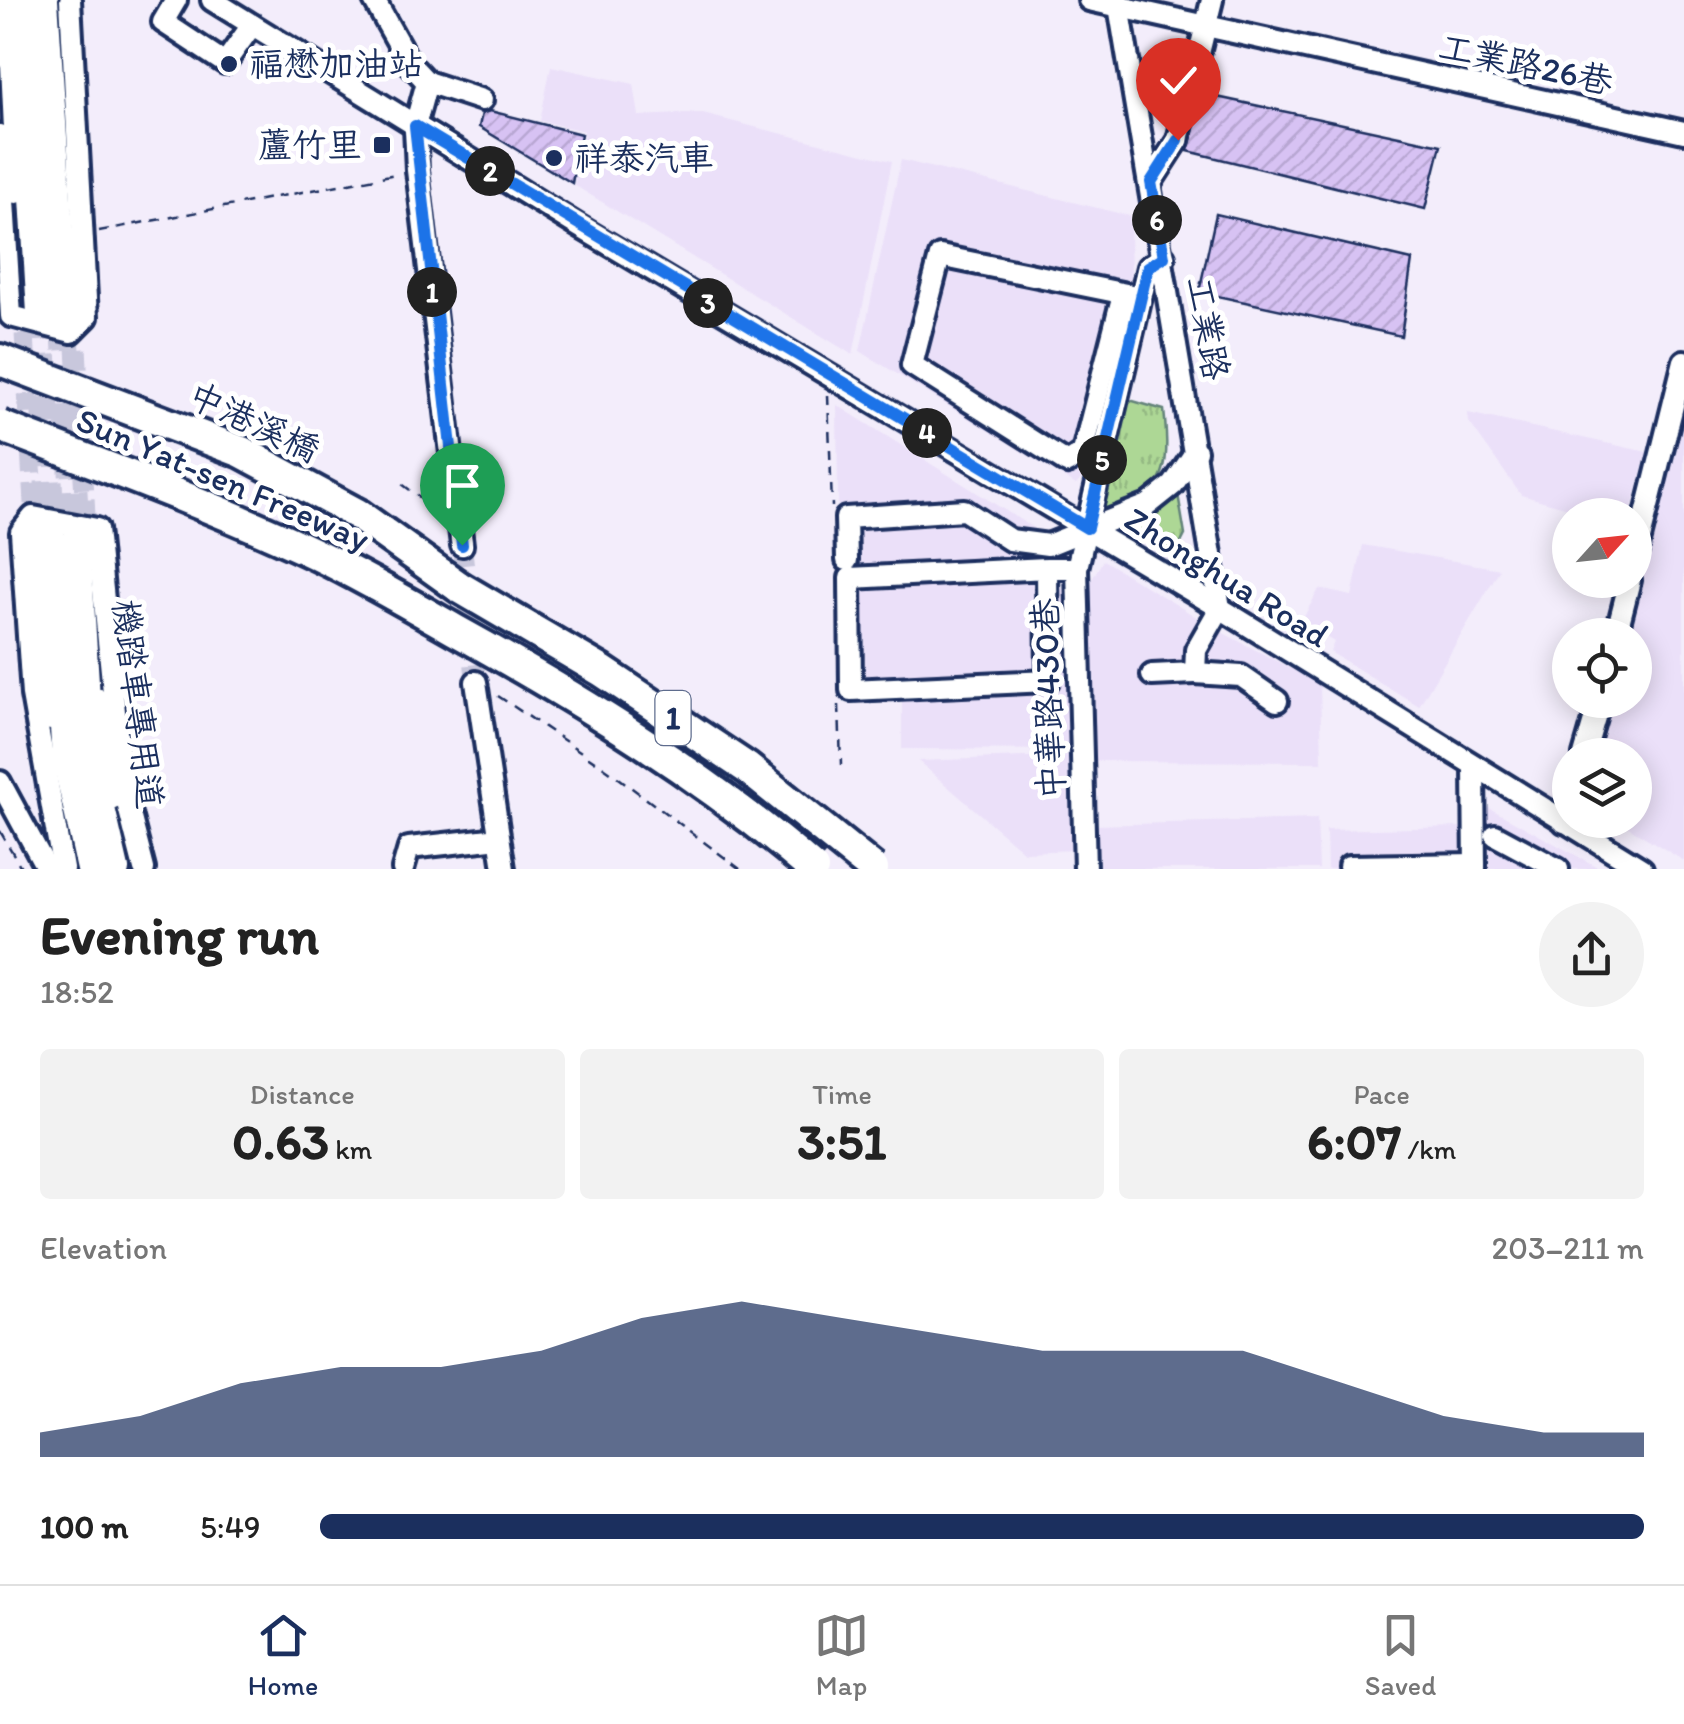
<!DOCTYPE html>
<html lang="en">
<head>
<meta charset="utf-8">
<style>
  :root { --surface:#fff; --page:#f2f2f2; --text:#222; --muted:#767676; --line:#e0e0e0; --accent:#1b2f5e }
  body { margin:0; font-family:Itim,"LXGW WenKai TC",sans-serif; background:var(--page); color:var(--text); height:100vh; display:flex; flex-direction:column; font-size:38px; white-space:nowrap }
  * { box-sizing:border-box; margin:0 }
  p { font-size:32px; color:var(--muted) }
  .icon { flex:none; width:55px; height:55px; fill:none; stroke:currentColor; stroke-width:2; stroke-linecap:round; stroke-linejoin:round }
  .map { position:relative; height:869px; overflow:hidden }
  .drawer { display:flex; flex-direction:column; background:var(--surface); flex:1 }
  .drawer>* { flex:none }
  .needle { width:65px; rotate:63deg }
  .controls { position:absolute; left:1552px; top:498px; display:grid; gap:20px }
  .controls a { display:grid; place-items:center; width:100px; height:100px; border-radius:50%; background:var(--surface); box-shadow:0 5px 25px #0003; font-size:50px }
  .pin { position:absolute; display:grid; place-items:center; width:85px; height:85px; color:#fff; margin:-102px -42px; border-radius:50% 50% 50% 0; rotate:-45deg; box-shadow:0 0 10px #0007 }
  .pin .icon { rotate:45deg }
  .km { position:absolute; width:50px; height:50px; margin:-25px; border-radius:50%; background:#222; color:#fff; font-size:28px; line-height:50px; text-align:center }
  .round { display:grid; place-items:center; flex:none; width:105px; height:105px; border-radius:52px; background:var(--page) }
  .summary { display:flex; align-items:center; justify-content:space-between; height:170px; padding:0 40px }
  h1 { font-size:55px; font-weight:700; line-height:75px }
  .metrics { display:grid; grid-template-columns:repeat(3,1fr); gap:15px; height:170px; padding:10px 40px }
  .metrics div { display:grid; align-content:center; border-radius:10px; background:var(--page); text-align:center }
  .metrics b { font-size:50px; font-weight:700 }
  .metrics small { font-size:28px; font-weight:400 }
  .metrics p { font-size:28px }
  .chart { height:280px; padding:20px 40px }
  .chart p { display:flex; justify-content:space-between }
  .chart svg { width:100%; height:180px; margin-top:10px; fill:var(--accent); opacity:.7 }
  ul { padding:0 40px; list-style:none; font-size:32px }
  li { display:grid; grid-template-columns:160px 120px 1fr; align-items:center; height:75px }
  li i { height:25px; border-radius:12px; background:var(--accent) }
  .dock { display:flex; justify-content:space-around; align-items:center; height:140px; border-top:2px solid var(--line); background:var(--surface); font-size:28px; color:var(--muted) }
  .dock a { display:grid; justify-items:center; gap:5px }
  .dock .current { color:var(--accent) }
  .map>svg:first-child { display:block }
  .built { fill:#ebe0f9 }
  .grass { fill:url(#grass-tufts); stroke:#64837a; stroke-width:2.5 }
  .building { fill:url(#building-hatch); stroke:#1b2f5e; stroke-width:2.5 }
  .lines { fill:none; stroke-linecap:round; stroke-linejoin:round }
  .minor-tunnel { stroke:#c8c7dc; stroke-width:20; stroke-dasharray:20 10; stroke-linecap:butt }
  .major-tunnel { stroke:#c8c7dc; stroke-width:28; stroke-dasharray:28 14; stroke-linecap:butt }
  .minor-casing { stroke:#1b2f5e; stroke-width:28 }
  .major-casing { stroke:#1b2f5e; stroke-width:35 }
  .highway-casing { stroke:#1b2f5e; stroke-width:38 }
  .path { stroke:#1b2f5e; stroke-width:2.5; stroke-dasharray:10 8; stroke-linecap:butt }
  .minor { stroke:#fff; stroke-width:20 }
  .major { stroke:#fff; stroke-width:28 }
  .highway { stroke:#fff; stroke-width:30 }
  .highway-bridge-casing { stroke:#1b2f5e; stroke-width:38; stroke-linecap:butt }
  .highway-bridge { stroke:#fff; stroke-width:30 }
  .route-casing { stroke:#fff; stroke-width:20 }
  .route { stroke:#1a73e8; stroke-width:12 }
  .poi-dot { fill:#1b2f5e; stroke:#fff; stroke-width:4 }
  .labels { text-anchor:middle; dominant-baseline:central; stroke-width:10; stroke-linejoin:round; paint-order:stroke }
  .shield { fill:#fff; stroke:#5f6d8e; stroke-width:2.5 }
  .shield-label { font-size:32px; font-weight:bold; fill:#1b2f5e }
  .poi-label { font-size:35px; fill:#1b2f5e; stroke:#fff; text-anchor:start }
  .street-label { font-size:35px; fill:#1b2f5e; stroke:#fff }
</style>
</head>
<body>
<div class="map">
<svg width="1684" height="869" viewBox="0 0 1684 869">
  <defs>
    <pattern id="grass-tufts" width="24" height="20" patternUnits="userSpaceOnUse" patternTransform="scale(2.5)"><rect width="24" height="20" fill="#add795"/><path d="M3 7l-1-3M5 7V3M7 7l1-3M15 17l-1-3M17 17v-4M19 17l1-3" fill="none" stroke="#94b983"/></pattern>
    <pattern id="building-hatch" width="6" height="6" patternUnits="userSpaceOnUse" patternTransform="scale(2.5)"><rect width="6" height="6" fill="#d7c2f3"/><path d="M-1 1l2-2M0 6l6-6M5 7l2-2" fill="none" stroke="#b8a7d3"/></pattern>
  </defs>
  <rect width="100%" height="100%" fill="#f3edfb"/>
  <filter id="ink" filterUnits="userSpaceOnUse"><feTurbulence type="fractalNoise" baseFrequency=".01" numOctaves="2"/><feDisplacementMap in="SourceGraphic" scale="20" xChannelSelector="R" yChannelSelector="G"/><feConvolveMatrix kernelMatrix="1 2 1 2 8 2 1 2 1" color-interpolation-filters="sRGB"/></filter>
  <g filter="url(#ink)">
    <g class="built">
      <polygon points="551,66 634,84 639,116 699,113 892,161 853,355 574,185 584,131 540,121"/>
      <polygon points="901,160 1130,216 1131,296 1093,466 1076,485 860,351"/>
      <polygon points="837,405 1046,536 1051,563 1068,600 1075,750 902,749 902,693 840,694"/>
      <polygon points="1468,413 1647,452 1630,515 1594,515 1521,495 1469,422"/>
      <polygon points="1677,418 1684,420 1684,861 1617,820 1635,820 1635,755 1589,755 1603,700 1635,700 1635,635 1621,635"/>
      <polygon points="1363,545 1500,569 1419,706 1330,652 1334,642 1301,622 1319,589 1352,596"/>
      <polygon points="1103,560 1216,629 1320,684 1322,762 1090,761 1084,593"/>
      <polygon points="1075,755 1077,850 1024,852 918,761"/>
      <polygon points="1480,803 1601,869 1481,869"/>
      <polygon points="1317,819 1319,869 1093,869 1093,825"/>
      <polygon points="1462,827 1461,869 1327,869 1326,830"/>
    </g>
    <g class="grass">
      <path d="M1126,399L1164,410C1171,474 1166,497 1099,512Z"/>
      <polygon points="1178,494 1185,535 1179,547 1170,550 1137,534 1137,519"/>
    </g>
    <g class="building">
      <polygon points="1203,94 1441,145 1425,209 1188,151"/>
      <polygon points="490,111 581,134 572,183 479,127 482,113"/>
      <polygon points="1216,214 1412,260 1401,336 1199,292"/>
    </g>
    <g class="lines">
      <g class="minor-tunnel">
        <polyline points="23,304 35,532"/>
        <polyline points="75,319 87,544"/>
        <polyline points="462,545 476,682"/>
      </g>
      <g class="major-tunnel">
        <polyline points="41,313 51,536"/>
        <polyline points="65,322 76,541"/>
      </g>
      <g class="minor-casing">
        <g id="minor">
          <polyline points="8,0 17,193"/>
          <polyline points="176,0 163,22 225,63 252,25"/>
          <polyline points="212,0 580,227 1220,608 1642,869"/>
          <polyline points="374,0 410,64 427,82 415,126 417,170 462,545"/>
          <polyline points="1089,0 1684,132"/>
          <polyline points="1118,0 1220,608 1196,650 1195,673 1152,675"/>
          <polyline points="427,82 482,100"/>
          <polyline points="0,135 11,316 72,332 87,317 70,0"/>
          <polyline points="1151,182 1178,140 1212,0"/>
          <polyline points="1123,294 1083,452 1067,463 912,365 940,256 1131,295 1140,298"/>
          <polyline points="35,532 51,720"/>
          <polyline points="1635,559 1684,361"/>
          <polyline points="847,560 846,518 964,510 1010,540 1048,545 1148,505 1173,485 1196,451"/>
          <polyline points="1047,568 1048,681 851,690 850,578 1047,568 1077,568"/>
          <polyline points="1616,635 1630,580"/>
          <polyline points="1195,673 1241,676 1277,701"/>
          <polyline points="476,682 504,869"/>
          <polyline points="100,699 113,799"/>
          <polyline points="1584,755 1600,700"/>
          <polyline points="1474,767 1475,869"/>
          <polyline points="0,782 47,869"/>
          <polyline points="1564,822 1570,802"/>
          <polyline points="1495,835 1558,869"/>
          <polyline points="1349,866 1475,864"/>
          <polyline points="63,869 32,695 21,532 33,517 97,529 122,783 144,869"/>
          <polyline points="403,869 409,848 499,838"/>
          <polyline points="1085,869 1077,568 1148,267 1164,257"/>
        </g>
      </g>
      <g class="major-casing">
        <g id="major">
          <polyline points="22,0 41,313"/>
          <polyline points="44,0 65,322"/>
          <polyline points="51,536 66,757 91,869"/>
          <polyline points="76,541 90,761 115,869"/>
        </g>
      </g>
      <g class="highway-casing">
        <polyline id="highway" points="0,360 242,452 357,514 459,587"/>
      </g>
      <g class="path">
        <polyline points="99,231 396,174"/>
        <polyline points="828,395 832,507"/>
        <polyline points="402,484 438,511"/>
        <polyline points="498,696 608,770 740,869"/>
        <polyline points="839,705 841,765"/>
        <polyline points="0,831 22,869"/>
      </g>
      <use href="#minor" class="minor"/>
      <use href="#major" class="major"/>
      <use href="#highway" class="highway"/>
      <g class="highway-bridge-casing">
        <g id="highway-bridge">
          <path d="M0,426C104,466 208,504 309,551C359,574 407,603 455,630C580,699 705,776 813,869"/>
          <polyline points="459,587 602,671 747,768 873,869"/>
        </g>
      </g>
      <use href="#highway-bridge" class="highway-bridge"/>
    </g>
  </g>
  <g class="lines" filter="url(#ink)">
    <g class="route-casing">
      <polyline id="route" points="462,545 415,126 1087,528 1148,267 1164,257 1151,182 1178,140"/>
    </g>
    <use href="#route" class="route"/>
  </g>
  <g class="poi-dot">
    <circle cx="229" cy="64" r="10"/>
    <rect x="372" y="135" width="20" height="20" rx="5"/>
    <circle cx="554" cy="158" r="10"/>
  </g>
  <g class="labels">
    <rect class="shield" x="655.5" y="691" width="35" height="54" rx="8"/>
    <g class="shield-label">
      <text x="673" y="718">1</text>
    </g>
    <g class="poi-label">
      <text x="249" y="64">福懋加油站</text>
      <text x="362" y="145" text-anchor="end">蘆竹里</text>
      <text x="574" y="158">祥泰汽車</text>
    </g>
    <g class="street-label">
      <text transform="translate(1526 64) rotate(12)">工業路26巷</text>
      <text transform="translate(1208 328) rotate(80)">工業路</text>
      <text transform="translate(254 422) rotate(25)">中港溪橋</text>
      <text transform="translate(223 479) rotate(23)">Sun Yat-sen Freeway</text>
      <text transform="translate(1227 577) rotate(32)">Zhonghua Road</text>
      <text transform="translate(1048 699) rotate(-92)">中華路430巷</text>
      <text transform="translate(138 704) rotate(83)">機踏車專用道</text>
    </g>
  </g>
</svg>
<div class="controls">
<a><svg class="needle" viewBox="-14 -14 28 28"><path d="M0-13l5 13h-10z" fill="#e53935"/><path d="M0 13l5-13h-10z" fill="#767676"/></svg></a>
<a><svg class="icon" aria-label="locate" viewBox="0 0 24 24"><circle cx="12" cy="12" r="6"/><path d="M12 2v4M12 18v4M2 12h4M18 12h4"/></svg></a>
<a><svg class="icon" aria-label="layers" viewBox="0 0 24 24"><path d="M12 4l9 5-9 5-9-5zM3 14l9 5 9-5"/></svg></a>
</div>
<div class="pin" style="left:462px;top:545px;background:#1e9e55"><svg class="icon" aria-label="arrive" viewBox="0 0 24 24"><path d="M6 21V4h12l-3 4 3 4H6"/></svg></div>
<div class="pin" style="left:1178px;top:140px;background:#d93025"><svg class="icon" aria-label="check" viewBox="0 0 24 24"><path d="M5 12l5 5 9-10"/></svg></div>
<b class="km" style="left:432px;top:292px">1</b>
<b class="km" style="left:490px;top:171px">2</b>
<b class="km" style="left:708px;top:303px">3</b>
<b class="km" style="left:927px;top:433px">4</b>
<b class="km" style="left:1102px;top:460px">5</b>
<b class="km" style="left:1157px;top:220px">6</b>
</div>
<section class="drawer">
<div class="summary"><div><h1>Evening run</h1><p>18:52</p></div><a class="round"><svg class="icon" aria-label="share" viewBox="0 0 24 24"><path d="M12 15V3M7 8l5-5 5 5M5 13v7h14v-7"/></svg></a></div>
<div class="metrics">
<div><p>Distance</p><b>0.63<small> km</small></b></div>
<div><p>Time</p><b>3:51</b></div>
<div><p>Pace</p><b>6:07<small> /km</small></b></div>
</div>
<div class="chart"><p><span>Elevation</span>203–211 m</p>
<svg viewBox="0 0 160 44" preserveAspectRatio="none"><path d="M0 44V38L10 34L20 26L30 22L40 22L50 18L60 10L70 6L80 10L90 14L100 18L110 18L120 18L130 26L140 34L150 38L160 38V44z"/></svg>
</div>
<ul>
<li><b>100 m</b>5:49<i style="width:100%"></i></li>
</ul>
</section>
<nav class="dock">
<a class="current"><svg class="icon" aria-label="home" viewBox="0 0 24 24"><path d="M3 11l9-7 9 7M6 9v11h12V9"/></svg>Home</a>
<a><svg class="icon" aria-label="map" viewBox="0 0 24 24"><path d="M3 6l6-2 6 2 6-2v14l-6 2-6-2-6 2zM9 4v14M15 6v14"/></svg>Map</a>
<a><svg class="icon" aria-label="saved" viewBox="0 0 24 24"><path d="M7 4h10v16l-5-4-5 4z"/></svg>Saved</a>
</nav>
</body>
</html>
